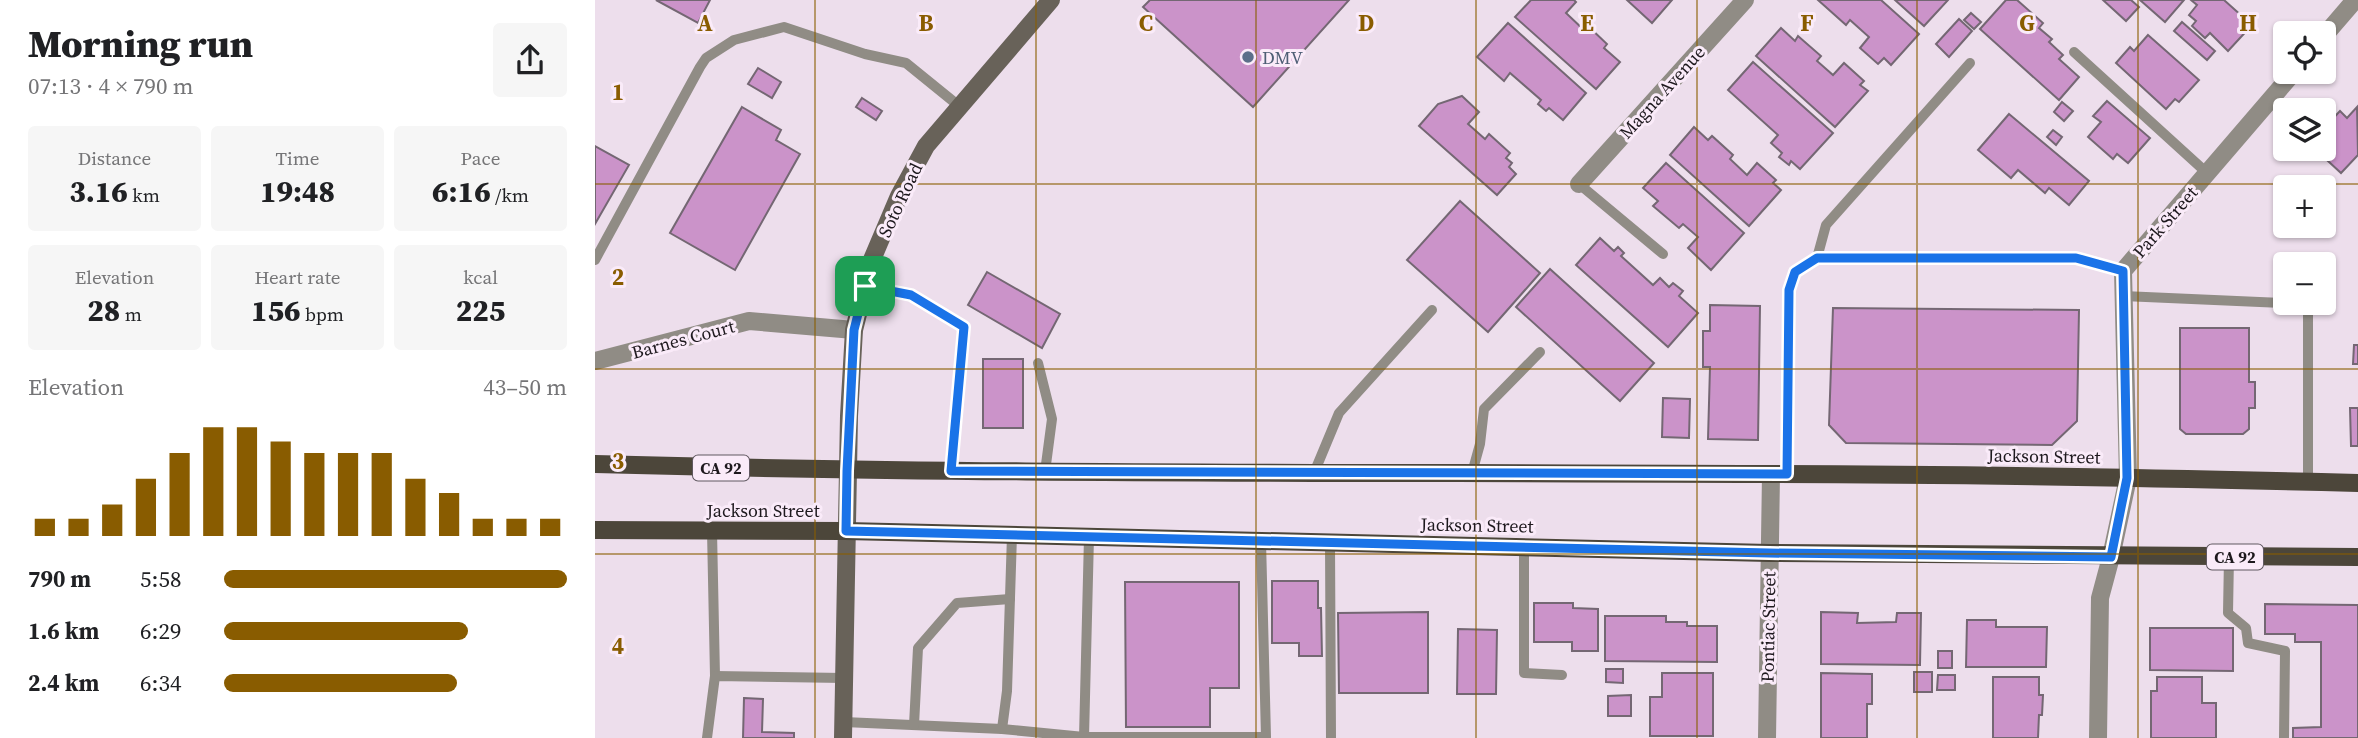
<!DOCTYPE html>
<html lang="en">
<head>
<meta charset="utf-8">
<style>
  :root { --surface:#fff; --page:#f6f6f6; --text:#202124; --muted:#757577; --accent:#895c00 }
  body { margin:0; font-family:"Source Serif 4",serif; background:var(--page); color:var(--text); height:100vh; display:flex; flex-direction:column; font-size:26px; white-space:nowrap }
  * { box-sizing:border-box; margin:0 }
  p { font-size:23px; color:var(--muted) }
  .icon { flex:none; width:38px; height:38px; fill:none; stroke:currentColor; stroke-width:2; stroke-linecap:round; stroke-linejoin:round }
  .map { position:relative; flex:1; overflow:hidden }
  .panel { display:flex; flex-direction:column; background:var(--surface); width:595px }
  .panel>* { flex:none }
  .tools { position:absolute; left:1678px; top:21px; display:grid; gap:14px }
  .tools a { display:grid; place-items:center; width:63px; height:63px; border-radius:7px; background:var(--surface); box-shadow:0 2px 5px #0004; font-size:35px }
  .pin { position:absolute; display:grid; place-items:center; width:60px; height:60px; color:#fff; margin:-30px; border-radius:14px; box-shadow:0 4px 10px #0006 }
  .round { display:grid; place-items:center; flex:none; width:74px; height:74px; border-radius:7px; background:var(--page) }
  .headline { display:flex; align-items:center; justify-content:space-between; height:119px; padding:0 28px }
  h1 { font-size:38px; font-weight:800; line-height:52px }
  .metrics { display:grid; grid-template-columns:repeat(3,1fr); gap:10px; height:119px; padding:7px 28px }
  .metrics div { display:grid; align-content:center; border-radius:7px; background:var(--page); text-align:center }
  .metrics b { font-size:30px; font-weight:800 }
  .metrics small { font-size:19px; font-weight:400 }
  .metrics p { font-size:19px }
  .chart { height:196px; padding:14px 28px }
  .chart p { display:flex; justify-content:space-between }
  .chart svg { width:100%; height:126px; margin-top:7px; stroke:var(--accent); stroke-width:6 }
  ul { padding:0 28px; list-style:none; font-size:23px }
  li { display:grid; grid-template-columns:112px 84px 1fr; align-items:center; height:52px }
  li i { height:18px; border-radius:9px; background:var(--accent) }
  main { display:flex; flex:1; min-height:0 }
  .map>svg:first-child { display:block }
  .building { fill:#cb93c9; stroke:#746773; stroke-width:2 }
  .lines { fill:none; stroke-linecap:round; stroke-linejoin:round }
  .lane { stroke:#908c85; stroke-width:10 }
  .street { stroke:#908c85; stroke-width:18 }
  .secondary { stroke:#686259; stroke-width:18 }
  .primary { stroke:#4c463a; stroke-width:18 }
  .route-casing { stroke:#fff; stroke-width:14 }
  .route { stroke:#1a73e8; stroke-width:9 }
  .grid { fill:none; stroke:#895c00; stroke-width:2; stroke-opacity:0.55 }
  .service-dot { fill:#5c6f8a; stroke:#faebf9; stroke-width:2.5 }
  .labels { text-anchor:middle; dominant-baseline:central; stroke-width:6; stroke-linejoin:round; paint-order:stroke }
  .shield { fill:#faebf9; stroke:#605860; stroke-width:2 }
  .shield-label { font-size:16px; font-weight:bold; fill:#1e191e }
  .service-label { font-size:18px; fill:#4e5e75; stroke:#faebf9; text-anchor:start }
  .street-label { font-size:18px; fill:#1e191e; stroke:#faebf9 }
  .grid-label { font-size:23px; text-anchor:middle; font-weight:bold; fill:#895c00; stroke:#faebf9; stroke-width:6; stroke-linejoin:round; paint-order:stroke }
</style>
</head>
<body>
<main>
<section class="panel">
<div class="headline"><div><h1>Morning run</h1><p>07:13 · 4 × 790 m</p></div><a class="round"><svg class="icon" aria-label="share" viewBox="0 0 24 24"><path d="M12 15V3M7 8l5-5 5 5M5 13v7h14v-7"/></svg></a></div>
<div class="metrics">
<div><p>Distance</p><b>3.16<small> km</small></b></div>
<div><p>Time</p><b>19:48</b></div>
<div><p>Pace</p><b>6:16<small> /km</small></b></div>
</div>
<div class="metrics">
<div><p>Elevation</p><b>28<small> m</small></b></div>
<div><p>Heart rate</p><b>156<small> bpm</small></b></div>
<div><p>kcal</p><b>225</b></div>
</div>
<div class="chart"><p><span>Elevation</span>43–50 m</p>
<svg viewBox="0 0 160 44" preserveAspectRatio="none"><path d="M5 44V38M15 44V38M25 44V33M35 44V24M45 44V15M55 44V6M65 44V6M75 44V11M85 44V15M95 44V15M105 44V15M115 44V24M125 44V29M135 44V38M145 44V38M155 44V38"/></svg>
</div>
<ul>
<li><b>790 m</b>5:58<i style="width:100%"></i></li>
<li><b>1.6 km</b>6:29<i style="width:71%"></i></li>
<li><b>2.4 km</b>6:34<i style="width:68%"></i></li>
</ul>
</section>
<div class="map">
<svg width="1763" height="738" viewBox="0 0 1763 738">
  <rect width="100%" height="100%" fill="#eddeec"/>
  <g class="building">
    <polygon points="61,0 115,0 103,23"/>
    <polygon points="555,0 754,0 658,107 548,7"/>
    <polygon points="936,0 979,0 981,2 971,13 990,31 994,27 1012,44 1009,48 1025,62 1001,89 920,17"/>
    <polygon points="1032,0 1077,0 1057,23"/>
    <polygon points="1223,0 1286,0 1324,34 1296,65 1289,58 1283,64 1265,48 1274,37 1255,20 1251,25"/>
    <polygon points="1300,0 1353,0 1329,26"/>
    <polygon points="1411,0 1422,0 1448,23 1444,28 1457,39 1454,42 1468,55 1464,59 1484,77 1464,100 1385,29"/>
    <polygon points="1508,0 1536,0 1544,7 1531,21"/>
    <polygon points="1545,0 1589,0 1570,22"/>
    <polygon points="1596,0 1629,0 1657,25 1633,51 1615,33 1610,38 1597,26 1601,21 1594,15 1602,5"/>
    <polygon points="1376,13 1386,22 1379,29 1369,20"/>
    <polygon points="1364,19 1377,31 1354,57 1341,44"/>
    <polygon points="1587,22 1620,51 1612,60 1579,31"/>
    <polygon points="913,23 991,93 968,120 954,108 951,111 943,104 946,100 915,73 909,81 882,57"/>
    <polygon points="1186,28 1200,41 1203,36 1226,56 1222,61 1238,75 1249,63 1269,81 1265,85 1273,91 1240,127 1161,56"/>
    <polygon points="1553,35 1604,80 1584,102 1580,99 1571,109 1521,63 1535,47 1539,51"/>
    <polygon points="1158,62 1238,133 1205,169 1196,161 1194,165 1184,157 1187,153 1176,143 1183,135 1133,90"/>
    <polygon points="163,68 186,82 177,98 153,84"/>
    <polygon points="867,96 884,112 873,124 890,139 894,134 915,153 911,158 917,163 914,167 921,174 902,195 824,126 843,104"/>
    <polygon points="267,98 287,111 281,120 261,107"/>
    <polygon points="1512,101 1555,138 1533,163 1522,154 1518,159 1493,137 1506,122 1498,116"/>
    <polygon points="1467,102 1478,111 1469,121 1459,112"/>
    <polygon points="147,107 186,130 181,140 205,154 140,270 75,233"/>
    <polygon points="1762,107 1763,155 1746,173 1720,149 1729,149 1729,128 1745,111 1752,118"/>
    <polygon points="1414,114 1494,181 1474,205 1454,188 1450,193 1423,170 1416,178 1383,150"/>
    <polygon points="1099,127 1113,140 1117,136 1138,155 1135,159 1152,175 1162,163 1181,180 1178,183 1186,190 1154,226 1075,155"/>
    <polygon points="1458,130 1467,137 1461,145 1452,137"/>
    <polygon points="0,146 34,165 0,224"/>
    <polygon points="1071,163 1149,233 1116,270 1093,248 1103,237 1088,224 1084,228 1058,206 1063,201 1048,188"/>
    <polygon points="865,201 945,273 893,332 812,260"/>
    <polygon points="1005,238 1019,251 1023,247 1029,253 1026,256 1058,285 1065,278 1074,287 1078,283 1088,291 1084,296 1103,313 1073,347 981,265"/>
    <polygon points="955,269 1059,363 1025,401 921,307"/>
    <polygon points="392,272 465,314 447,348 373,305"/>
    <polygon points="1115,305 1165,306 1163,440 1113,439 1115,367 1108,367 1108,331 1115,331"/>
    <polygon points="1238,308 1484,310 1482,421 1457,445 1251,443 1234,425"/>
    <polygon points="1585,328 1654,328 1654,382 1660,382 1660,408 1654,408 1654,429 1648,434 1591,434 1585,429"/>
    <polygon points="1759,345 1763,345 1763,364 1758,364"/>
    <rect x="388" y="359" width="40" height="69"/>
    <polygon points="1068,398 1095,399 1094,438 1067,437"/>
    <polygon points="1755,408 1763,408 1763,446 1756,446"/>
    <polygon points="677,581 723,581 723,608 726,608 727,656 704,656 704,643 677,643"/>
    <polygon points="530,582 644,582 644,688 615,688 615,727 531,727"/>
    <polygon points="939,603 978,603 978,608 1003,609 1003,651 977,651 977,642 939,642"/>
    <polygon points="1670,604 1763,605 1763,738 1698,738 1698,728 1726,727 1726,642 1700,642 1700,634 1670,634"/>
    <polygon points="833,612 833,693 744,693 743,613"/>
    <polygon points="1226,612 1263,613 1262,623 1301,622 1302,613 1326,613 1325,665 1226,664"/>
    <polygon points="1010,616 1071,616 1071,622 1092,622 1092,626 1122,626 1122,662 1010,661"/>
    <polygon points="1372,620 1401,620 1401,627 1452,627 1451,667 1371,667"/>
    <polygon points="1555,628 1638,628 1638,671 1555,670"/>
    <polygon points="863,629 902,630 901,694 862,694"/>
    <rect x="1343" y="651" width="14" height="17"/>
    <polygon points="1011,669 1028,669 1028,683 1011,682"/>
    <rect x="1319" y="672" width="18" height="20"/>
    <polygon points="1067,673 1118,673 1118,736 1055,736 1055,697 1067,697"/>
    <polygon points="1226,673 1277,674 1277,704 1272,704 1272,738 1226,738"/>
    <polygon points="1343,675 1360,675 1360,690 1342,690"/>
    <polygon points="1398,677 1444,677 1444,695 1448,695 1447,715 1444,715 1443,738 1398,738"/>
    <polygon points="1562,677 1607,677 1607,703 1621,703 1621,738 1556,738 1556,691 1562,691"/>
    <polygon points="1036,695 1036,716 1013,716 1013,696"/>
    <polygon points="149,698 168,699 167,732 199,733 199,738 148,738"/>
  </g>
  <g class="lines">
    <g class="lane">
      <polyline points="1479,52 1612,173"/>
      <polyline points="984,184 1068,254"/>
      <polyline points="1222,258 1231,225 1375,63"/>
      <polyline points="0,260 105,67 111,58 139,40 189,27 270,54 311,63 364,106"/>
      <polyline points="270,286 316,295 369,327 356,471"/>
      <polyline points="1528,296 1713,304 1713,482"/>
      <polyline points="443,363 457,419 450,472"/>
      <polyline points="719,473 744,413 837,310"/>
      <polyline points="877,473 885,444 889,409 945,352"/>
      <polyline points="1192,474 1194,290 1200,272 1222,258 1481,258 1528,271"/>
      <polyline points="117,531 120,676"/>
      <polyline points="417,535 412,691 407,729 489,737"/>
      <polyline points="494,537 489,737 671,737 666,541"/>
      <polyline points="735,543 736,738"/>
      <polyline points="929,547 929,673 967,675"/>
      <polyline points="1634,557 1633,613 1651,628 1653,643 1690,651 1689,738"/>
      <polyline points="249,722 407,729"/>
      <polyline points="319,725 323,648 362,603 415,599"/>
      <polyline points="112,738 120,676 249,678"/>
    </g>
    <g class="street">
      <polyline points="1729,36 1760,0"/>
      <polyline points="984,184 1150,0"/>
      <polyline points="0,361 154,321 259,330"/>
      <polyline points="1172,738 1176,474"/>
      <polyline points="1503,738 1505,598 1516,557 1533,478 1528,271 1699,72"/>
    </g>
    <polyline class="secondary" points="248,738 254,416 259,330 276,262 304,196 331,146 456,0"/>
    <g class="primary">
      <path d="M0,464C390,475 780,472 1169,474C1367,474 1565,478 1763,483"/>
      <polyline points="0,530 251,531 1174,553 1763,557"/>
    </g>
  </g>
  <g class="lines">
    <g class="route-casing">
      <polygon id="route" points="1222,258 1481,258 1528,271 1532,478 1516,557 1174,553 251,531 252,471 259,330 270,286 316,295 369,327 356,471 1192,474 1194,290 1200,272"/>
    </g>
    <use href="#route" class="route"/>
  </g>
  <path class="grid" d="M220,0V738M441,0V738M661,0V738M881,0V738M1102,0V738M1322,0V738M1543,0V738M0,184H1763M0,369H1763M0,554H1763"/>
  <circle class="service-dot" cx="653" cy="57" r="7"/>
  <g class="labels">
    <g class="shield">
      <rect x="98" y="455.5" width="56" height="25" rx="5"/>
      <rect x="1612" y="544.5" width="56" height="25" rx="5"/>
    </g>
    <g class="shield-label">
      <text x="126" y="468">CA 92</text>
      <text x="1640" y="557">CA 92</text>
    </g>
    <g class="service-label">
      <text x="667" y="57">DMV</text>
    </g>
    <g class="street-label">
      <text transform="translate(1067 92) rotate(-48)">Magna Avenue</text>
      <text transform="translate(305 200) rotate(-65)">Soto Road</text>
      <text transform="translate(1570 222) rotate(-49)">Park Street</text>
      <text transform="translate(88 339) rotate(-15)">Barnes Court</text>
      <text transform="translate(1449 456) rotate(1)">Jackson Street</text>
      <text x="168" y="510">Jackson Street</text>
      <text transform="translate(882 525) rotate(1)">Jackson Street</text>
      <text transform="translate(1173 627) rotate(-89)">Pontiac Street</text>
    </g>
  </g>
  <g class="grid-label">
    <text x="110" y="31">A</text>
    <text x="331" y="31">B</text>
    <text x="551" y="31">C</text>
    <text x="771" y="31">D</text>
    <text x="992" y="31">E</text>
    <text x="1212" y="31">F</text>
    <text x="1432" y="31">G</text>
    <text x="1653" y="31">H</text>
    <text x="23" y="100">1</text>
    <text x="23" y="285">2</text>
    <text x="23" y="469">3</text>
    <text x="23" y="654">4</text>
  </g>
</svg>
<div class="tools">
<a><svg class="icon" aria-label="locate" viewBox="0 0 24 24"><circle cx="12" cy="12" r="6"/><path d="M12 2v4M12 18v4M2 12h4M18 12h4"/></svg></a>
<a><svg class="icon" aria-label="layers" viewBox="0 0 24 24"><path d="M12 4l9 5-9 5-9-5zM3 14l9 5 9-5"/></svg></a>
<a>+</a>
<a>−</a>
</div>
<div class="pin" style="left:270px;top:286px;background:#1e9e55"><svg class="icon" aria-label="arrive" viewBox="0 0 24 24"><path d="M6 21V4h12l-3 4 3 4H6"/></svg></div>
</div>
</main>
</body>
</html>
